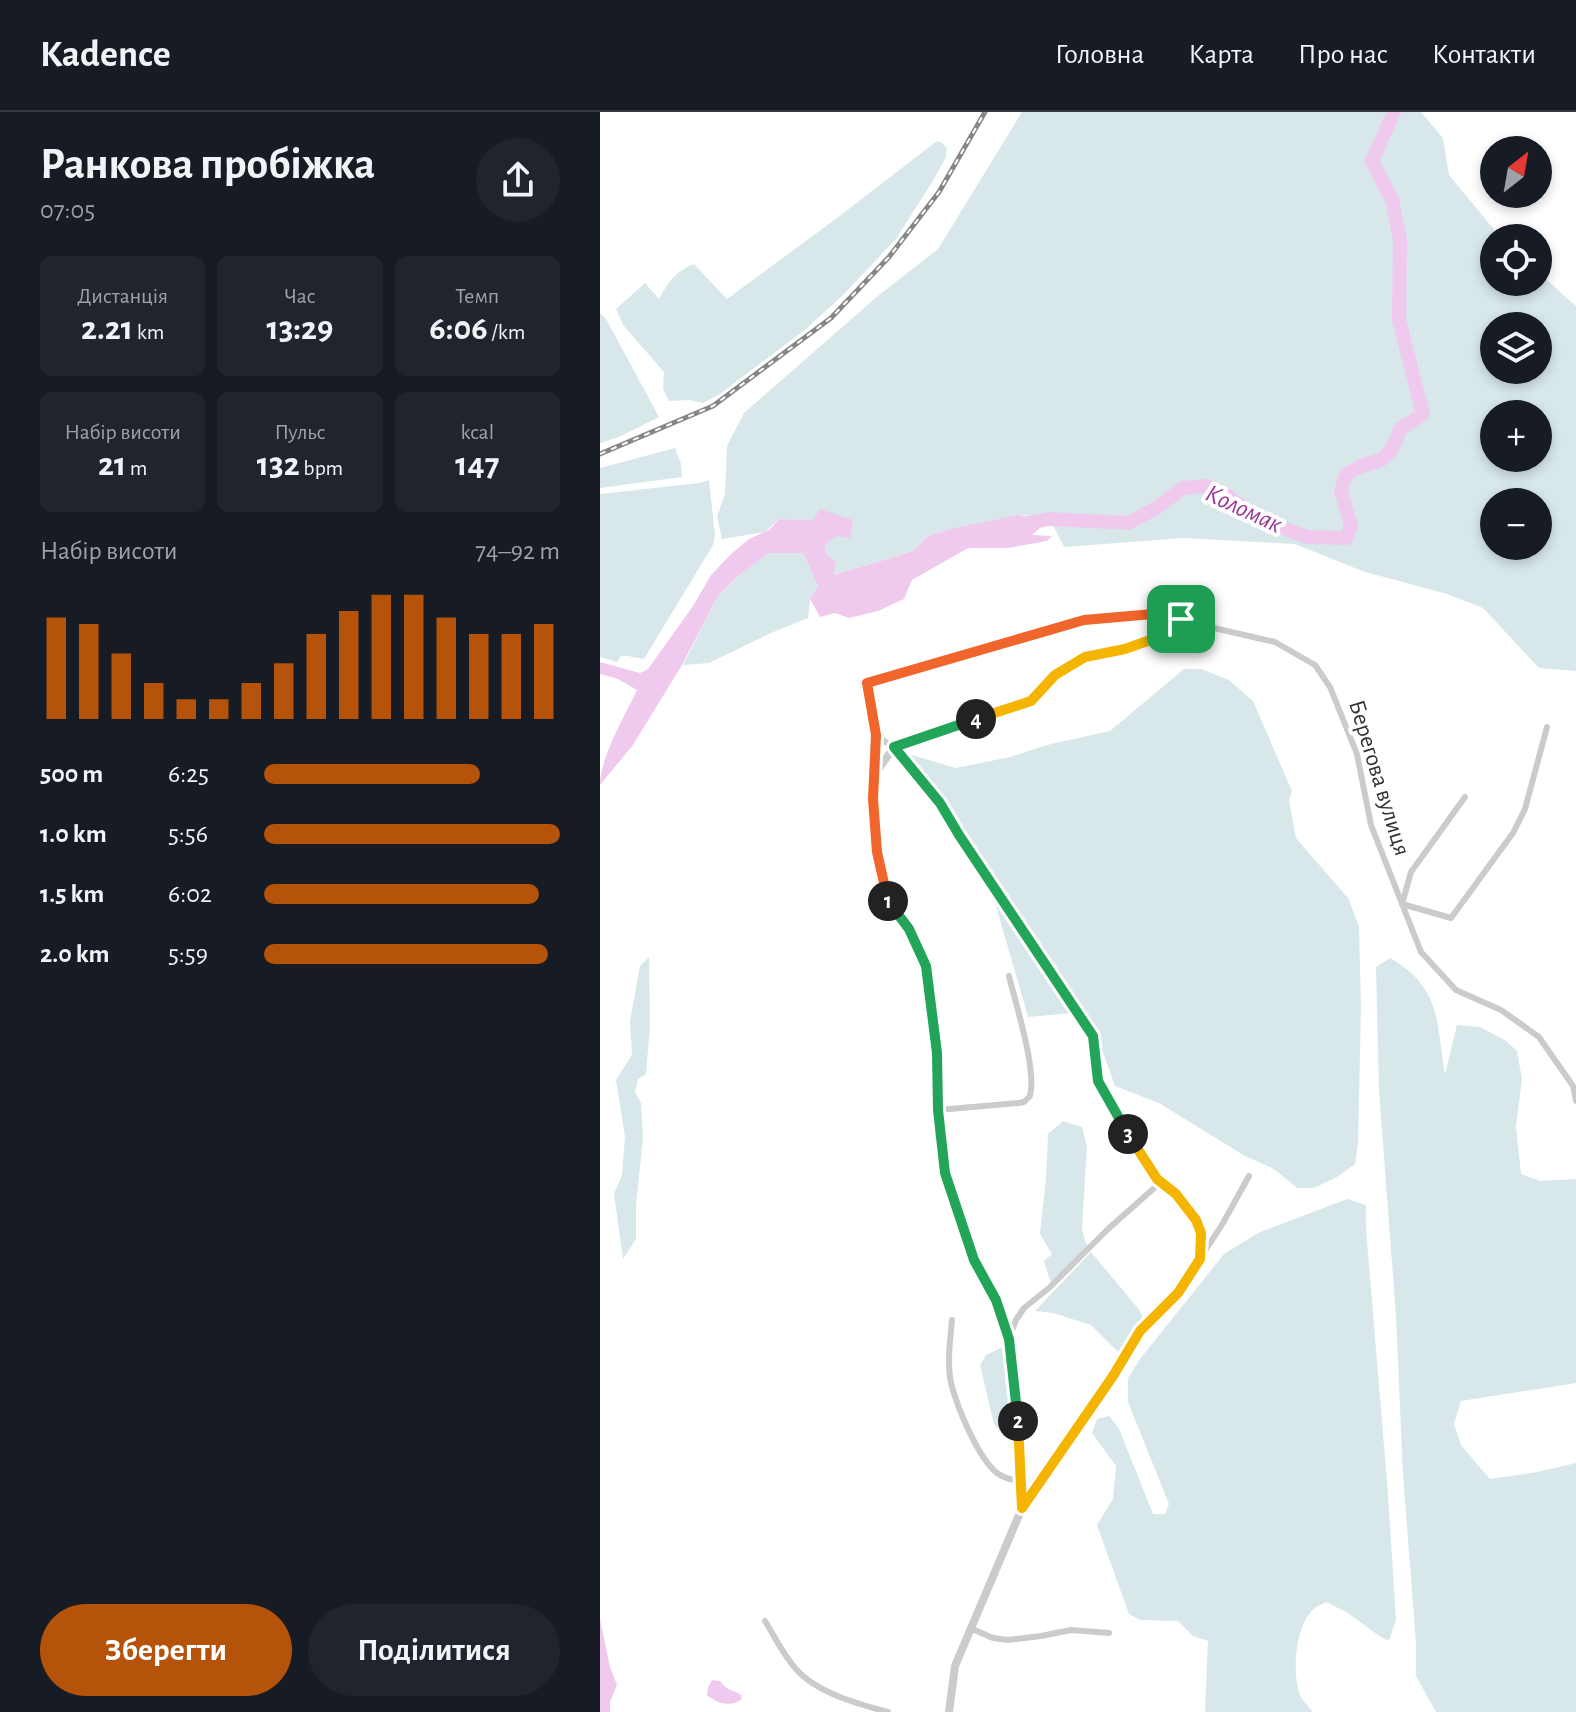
<!DOCTYPE html>
<html lang="uk">
<head>
<meta charset="utf-8">
<style>
  :root { --surface:#171b24; --page:#20242c; --text:#f1f3f6; --muted:#9ea1a6; --line:#363941; --accent:#b45309 }
  body { margin:0; font-family:"Alegreya Sans",sans-serif; background:var(--page); color:var(--text); height:100vh; display:flex; flex-direction:column; font-size:30px; white-space:nowrap }
  * { box-sizing:border-box; margin:0 }
  p { font-size:26px; color:var(--muted) }
  .icon { flex:none; width:44px; height:44px; fill:none; stroke:currentColor; stroke-width:2; stroke-linecap:round; stroke-linejoin:round }
  .map { position:relative; flex:1; overflow:hidden }
  .sheet { display:flex; flex-direction:column; background:var(--surface); width:600px }
  .sheet>* { flex:none }
  .needle { width:52px; rotate:31deg }
  .controls { position:absolute; left:880px; top:24px; display:grid; gap:16px }
  .controls a { display:grid; place-items:center; width:72px; height:72px; border-radius:50%; background:var(--surface); box-shadow:0 4px 12px #0003; font-size:40px }
  .pin { position:absolute; display:grid; place-items:center; width:68px; height:68px; color:#fff; margin:-34px; border-radius:16px; box-shadow:0 4px 12px #0006 }
  .km { position:absolute; width:40px; height:40px; margin:-20px; border-radius:50%; background:#222; color:#fff; font-size:22px; line-height:40px; text-align:center }
  .round { display:grid; place-items:center; flex:none; width:84px; height:84px; border-radius:42px; background:var(--page) }
  .headline { display:flex; align-items:center; justify-content:space-between; height:136px; padding:0 40px }
  h1 { font-size:44px; font-weight:700; line-height:60px }
  .figures { display:grid; grid-template-columns:repeat(3,1fr); gap:12px; height:136px; padding:8px 40px }
  .figures div { display:grid; align-content:center; border-radius:12px; background:var(--page); text-align:center }
  .figures b { font-size:34px; font-weight:700 }
  .figures small { font-size:22px; font-weight:400 }
  .figures p { font-size:22px }
  .chart { height:224px; padding:16px 40px }
  .chart p { display:flex; justify-content:space-between }
  .chart svg { width:100%; height:144px; margin-top:8px; stroke:var(--accent); stroke-width:6 }
  .primary-button { display:flex; gap:16px; margin-top:auto; padding:16px 40px }
  .primary-button a { flex:1; height:92px; border-radius:48px; background:var(--accent); color:#fff; font-size:32px; font-weight:700; line-height:92px; text-align:center }
  .primary-button a+a { background:var(--page); color:var(--text) }
  ul { padding:0 40px; list-style:none; font-size:26px }
  li { display:grid; grid-template-columns:128px 96px 1fr; align-items:center; height:60px }
  li i { height:20px; border-radius:10px; background:var(--accent) }
  header { display:flex; align-items:center; gap:48px; box-sizing:border-box; height:112px; padding:0 40px; background:var(--surface); border-bottom:2px solid var(--line) }
  header strong { font-size:38px }
  nav { display:flex; gap:44px; margin-inline-start:auto; font-size:28px }
  main { display:flex; flex:1; min-height:0 }
  .map>svg:first-child { display:block }
  .green { fill:#d8e8ea; fill-rule:evenodd }
  .water { fill:#f0caee }
  .lines { fill:none; stroke-linecap:round; stroke-linejoin:round }
  .river { stroke:#f0caee; stroke-width:14 }
  .minor { stroke:#cbcbcb; stroke-width:6 }
  .tertiary { stroke:#cbcbcb; stroke-width:8 }
  .rail-casing { stroke:#868686; stroke-width:5 }
  .rail { stroke:#fff; stroke-width:2; stroke-dasharray:6; stroke-linecap:butt }
  .split-1-casing { stroke:#fff; stroke-width:16 }
  .split-2-casing { stroke:#fff; stroke-width:16 }
  .split-3-casing { stroke:#fff; stroke-width:16 }
  .split-4-casing { stroke:#fff; stroke-width:16 }
  .split-5-casing { stroke:#fff; stroke-width:16 }
  .split-1 { stroke:#f0652b; stroke-width:10 }
  .split-2 { stroke:#22a559; stroke-width:10 }
  .split-3 { stroke:#f5b400; stroke-width:10 }
  .split-4 { stroke:#22a559; stroke-width:10 }
  .split-5 { stroke:#f5b400; stroke-width:10 }
  .labels { text-anchor:middle; dominant-baseline:central; stroke-width:8; stroke-linejoin:round; paint-order:stroke }
  .street-label { font-size:24px; fill:#313131; stroke:#fff }
  .water-label { font-size:26px; font-style:italic; fill:#9c3797; stroke:#fff }
</style>
</head>
<body>
<header>
<strong>Kadence</strong>
<nav><a>Головна</a><a>Карта</a><a>Про нас</a><a>Контакти</a></nav>
</header>
<main>
<section class="sheet">
<div class="headline"><div><h1>Ранкова пробіжка</h1><p>07:05</p></div><a class="round"><svg class="icon" aria-label="share" viewBox="0 0 24 24"><path d="M12 15V3M7 8l5-5 5 5M5 13v7h14v-7"/></svg></a></div>
<div class="figures">
<div><p>Дистанція</p><b>2.21<small> km</small></b></div>
<div><p>Час</p><b>13:29</b></div>
<div><p>Темп</p><b>6:06<small> /km</small></b></div>
</div>
<div class="figures">
<div><p>Набір висоти</p><b>21<small> m</small></b></div>
<div><p>Пульс</p><b>132<small> bpm</small></b></div>
<div><p>kcal</p><b>147</b></div>
</div>
<div class="chart"><p><span>Набір висоти</span>74–92 m</p>
<svg viewBox="0 0 160 44" preserveAspectRatio="none"><path d="M5 44V13M15 44V15M25 44V24M35 44V33M45 44V38M55 44V38M65 44V33M75 44V27M85 44V18M95 44V11M105 44V6M115 44V6M125 44V13M135 44V18M145 44V18M155 44V15"/></svg>
</div>
<ul>
<li><b>500 m</b>6:25<i style="width:73%"></i></li>
<li><b>1.0 km</b>5:56<i style="width:100%"></i></li>
<li><b>1.5 km</b>6:02<i style="width:93%"></i></li>
<li><b>2.0 km</b>5:59<i style="width:96%"></i></li>
</ul>
<div class="primary-button"><a>Зберегти</a><a>Поділитися</a></div>
</section>
<div class="map">
<svg width="976" height="1600" viewBox="0 0 976 1600">
  <rect width="100%" height="100%" fill="#fff"/>
  <g class="green">
    <path d="M422,0H821L843,26L849,63L901,126H894V170H938V160L976,194V559L939,556L883,496L847,482L762,459L695,432L583,426L464,435L450,407L423,403L358,415L328,424L313,439L234,463L225,440L226,432L237,424L213,408L179,407L165,420L122,427L117,405L125,382L127,334L144,301L279,183L338,137ZM894,214H938V258H894ZM894,302H938V346H894ZM894,390H938V434H894Z"/>
    <path d="M337,29L341,30L347,36L346,45L334,67L296,127L243,183L206,217L120,282L103,291L89,288L69,289L63,277L64,260L23,213L16,197L45,171L59,187C67,171 77,158 94,152L127,187L233,109Z"/>
    <polygon points="0,201 6,207 59,305 19,325 0,331"/>
    <polygon points="75,336 81,352 82,365 0,376 0,356"/>
    <polygon points="109,368 115,423 113,433 44,547 28,544 21,544 17,550 0,545 0,382 99,371"/>
    <polygon points="169,440 203,441 218,474 210,487 208,506 171,521 109,551 83,553 118,484 139,463"/>
    <polygon points="584,557 601,557 629,568 653,589 692,679 689,688 696,726 748,786 759,814 761,895 758,1032 755,1052 737,1065 714,1076 697,1076 674,1057 645,1044 559,991 515,974 501,935 484,900 428,905 394,787 395,764 346,692 307,657 312,643 356,656 410,645 451,632 510,619"/>
    <polygon points="49,845 50,913 46,962 38,967 35,980 41,991 43,1026 36,1093 36,1127 23,1147 14,1082 22,1063 25,1025 16,968 32,943 30,909 40,854"/>
    <path d="M790,846C842,876 836,910 845,962L857,913L880,915L905,928L917,939L922,967L916,1014L921,1062L940,1069L976,1067V1271L861,1289L854,1312L861,1333L890,1367L937,1360L976,1351V1600H836L816,1564V1531L803,1363L796,1203L779,979L776,855Z"/>
    <polygon points="463,1009 482,1015 487,1035 482,1116 485,1129 488,1134 451,1171 444,1149 452,1142 440,1122 446,1067 448,1022"/>
    <path d="M747,1087L766,1093V1117L788,1382L796,1508L789,1529L779,1524L748,1501L726,1490C725,1491 715,1495 715,1496C695,1511 691,1564 701,1585C704,1590 709,1595 713,1600H605L608,1529L593,1524L578,1509L540,1508L529,1502L497,1413L513,1387L516,1354L492,1321L497,1307L509,1304L519,1317L553,1402H565L569,1392L528,1290V1266L540,1247L624,1142L658,1121Z"/>
    <polygon points="491,1140 537,1195 542,1203 542,1210 521,1243 491,1213 453,1201 435,1199"/>
    <polygon points="405,1234 411,1276 414,1320 403,1322 394,1312 380,1253 386,1243"/>
  </g>
  <g class="water">
    <path d="M220,397L253,408L250,426L237,424L226,432L225,440L235,450L234,463L313,439L328,424L358,415L419,403L450,407L432,423L452,424L447,429L408,436H368L312,468L304,487L278,499L249,506L235,501L220,505L210,487L218,474L203,441H169L139,463L118,484L82,553L33,633L0,673C0,645 25,604 37,578L18,567L0,562V550L40,561L48,557L93,494L111,463L131,442L149,427L169,418L179,407L213,408Z"/>
    <polygon points="0,1507 10,1555 17,1573 10,1590 10,1600 0,1600"/>
    <path d="M112,1568L120,1569C127,1580 134,1577 142,1584L141,1588C129,1595 118,1592 107,1583L108,1575Z"/>
  </g>
  <g class="lines">
    <polyline class="river" points="430,411 448,407 529,411 556,396 583,376 607,374 628,384 657,406 707,425 746,426 751,414 741,379 746,363 761,354 781,348 793,336 800,317 823,302 799,208 800,128 792,88 772,49 794,0"/>
    <g class="minor">
      <path d="M276,623C312,647 337,686 359,723L493,924L498,969L537,1038L557,1067L576,1082L596,1108L601,1121L600,1147"/>
      <polyline points="275,662 276,623 267,571 484,508 553,502 675,530 715,553 730,575 757,642 771,713 821,840 856,878 901,898 939,925 973,974 976,989"/>
      <polyline points="865,685 811,760 802,792 851,806 913,721 925,697 947,615"/>
      <path d="M338,998L419,991L424,990L430,984C437,958 416,893 409,864"/>
      <path d="M352,1208C350,1228 347,1251 351,1271C357,1295 378,1346 397,1361C404,1366 412,1368 420,1369"/>
      <polyline points="409,1226 416,1208 424,1196 449,1176 508,1117 561,1070"/>
      <polyline points="422,1396 513,1264 540,1219 578,1181 623,1111 649,1064"/>
      <path d="M165,1509C175,1525 183,1543 196,1557C217,1581 258,1592 288,1600"/>
      <polyline points="370,1516 393,1526 408,1528 441,1524 471,1518 509,1521"/>
    </g>
    <polyline class="tertiary" points="349,1600 355,1554 422,1396 417,1294 409,1227 406,1215 396,1188 374,1148 345,1061 338,998 337,941 331,902 330,873 326,854 316,831 309,817 287,788 283,773 277,740 273,687 275,662 294,635 431,589 455,563 485,545 525,537 553,527 581,507"/>
    <g class="rail-casing">
      <polyline id="rail" points="0,342 113,294 231,206 289,145 339,80 385,0"/>
    </g>
    <use href="#rail" class="rail"/>
  </g>
  <g class="lines">
    <g class="split-1-casing">
      <polyline id="split-1" points="288,789 277,740 273,687 276,623 267,571 484,508 553,502 581,507"/>
    </g>
    <g class="split-2-casing">
      <polyline id="split-2" points="288,789 309,817 326,854 337,941 338,998 345,1061 374,1148 396,1188 409,1227 418,1309"/>
    </g>
    <g class="split-3-casing">
      <polyline id="split-3" points="418,1309 422,1396 513,1264 540,1219 578,1181 600,1147 601,1121 596,1108 576,1082 557,1067 528,1022"/>
    </g>
    <g class="split-4-casing">
      <polyline id="split-4" points="376,607 294,635 340,691 359,723 493,924 498,969 528,1022"/>
    </g>
    <g class="split-5-casing">
      <polyline id="split-5" points="376,607 431,589 455,563 485,545 525,537 553,527 581,507"/>
    </g>
    <use href="#split-1" class="split-1"/>
    <use href="#split-2" class="split-2"/>
    <use href="#split-3" class="split-3"/>
    <use href="#split-4" class="split-4"/>
    <use href="#split-5" class="split-5"/>
  </g>
  <g class="labels">
    <g class="street-label">
      <text transform="translate(779 666) rotate(73)">Берегова вулиця</text>
    </g>
    <g class="water-label">
      <text transform="translate(644 397) rotate(25)">Коломак</text>
    </g>
  </g>
</svg>
<div class="controls">
<a><svg class="needle" viewBox="-14 -14 28 28"><path d="M0-13l5 13h-10z" fill="#e53935"/><path d="M0 13l5-13h-10z" fill="#9ea1a6"/></svg></a>
<a><svg class="icon" aria-label="locate" viewBox="0 0 24 24"><circle cx="12" cy="12" r="6"/><path d="M12 2v4M12 18v4M2 12h4M18 12h4"/></svg></a>
<a><svg class="icon" aria-label="layers" viewBox="0 0 24 24"><path d="M12 4l9 5-9 5-9-5zM3 14l9 5 9-5"/></svg></a>
<a>+</a>
<a>−</a>
</div>
<div class="pin" style="left:581px;top:507px;background:#1e9e55"><svg class="icon" aria-label="arrive" viewBox="0 0 24 24"><path d="M6 21V4h12l-3 4 3 4H6"/></svg></div>
<b class="km" style="left:288px;top:789px">1</b>
<b class="km" style="left:418px;top:1309px">2</b>
<b class="km" style="left:528px;top:1022px">3</b>
<b class="km" style="left:376px;top:607px">4</b>
</div>
</main>
</body>
</html>
